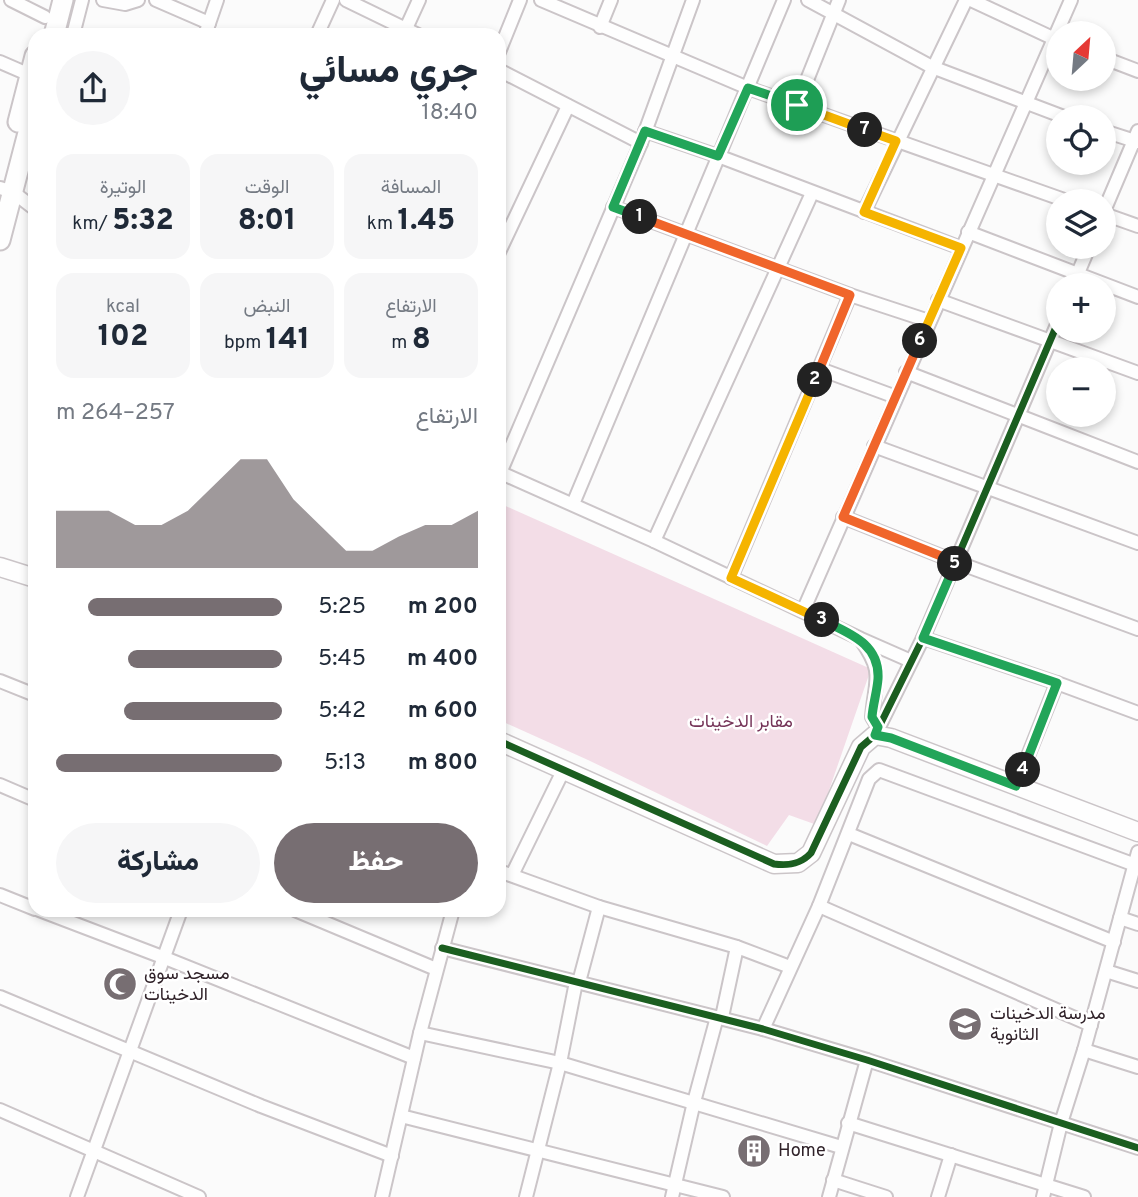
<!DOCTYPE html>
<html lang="ar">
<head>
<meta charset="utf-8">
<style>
  :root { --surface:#fff; --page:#f6f6f7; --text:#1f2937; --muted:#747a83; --accent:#776e72 }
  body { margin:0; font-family:Overpass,Vazirmatn,sans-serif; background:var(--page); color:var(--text); direction:rtl; height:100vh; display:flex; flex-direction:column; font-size:26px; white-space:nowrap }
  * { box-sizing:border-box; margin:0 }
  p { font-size:23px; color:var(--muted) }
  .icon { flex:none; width:38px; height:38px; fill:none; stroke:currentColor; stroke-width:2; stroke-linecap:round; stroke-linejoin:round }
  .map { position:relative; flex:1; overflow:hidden; direction:ltr }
  .panel { position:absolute; left:28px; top:28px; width:478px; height:889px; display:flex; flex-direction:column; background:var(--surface); border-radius:21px; box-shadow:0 4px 10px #0003; direction:rtl }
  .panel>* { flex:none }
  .needle { width:46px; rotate:26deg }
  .buttons { position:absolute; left:1046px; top:21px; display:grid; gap:14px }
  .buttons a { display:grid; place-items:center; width:70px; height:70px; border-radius:50%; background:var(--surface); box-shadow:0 4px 10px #0003; font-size:35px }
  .pin { position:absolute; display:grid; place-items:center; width:60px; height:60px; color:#fff; margin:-30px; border:4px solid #fff; border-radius:50%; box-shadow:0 2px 7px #0007 }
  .km { position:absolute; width:35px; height:35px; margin:-18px; border-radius:50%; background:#222; color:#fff; font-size:19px; line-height:35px; text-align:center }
  .round { display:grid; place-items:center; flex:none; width:74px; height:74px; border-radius:37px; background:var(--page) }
  .headline { display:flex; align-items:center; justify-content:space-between; height:119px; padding:0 28px }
  h1 { font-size:38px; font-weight:800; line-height:52px }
  .metrics { display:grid; grid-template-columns:repeat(3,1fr); gap:10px; height:119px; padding:7px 28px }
  .metrics div { display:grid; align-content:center; border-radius:18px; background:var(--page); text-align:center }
  .metrics b { font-size:30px; font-weight:800 }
  .metrics small { font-size:19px; font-weight:400 }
  .metrics p { font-size:19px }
  .chart { height:196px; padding:14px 28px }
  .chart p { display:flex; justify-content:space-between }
  .chart svg { width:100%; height:126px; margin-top:7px; fill:var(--accent); opacity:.7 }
  .cta { display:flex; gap:14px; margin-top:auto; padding:14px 28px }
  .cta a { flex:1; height:80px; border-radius:42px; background:var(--accent); color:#fff; font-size:28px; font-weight:800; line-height:80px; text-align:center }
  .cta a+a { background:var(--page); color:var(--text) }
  ul { padding:0 28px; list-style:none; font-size:23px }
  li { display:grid; grid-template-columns:112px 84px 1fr; align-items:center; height:52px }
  li i { height:18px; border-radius:9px; background:var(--accent) }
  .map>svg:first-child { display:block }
  .green { fill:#f3dde7 }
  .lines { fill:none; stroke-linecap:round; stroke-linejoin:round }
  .street-casing { stroke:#cbc5c8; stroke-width:16 }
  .secondary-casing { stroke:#cbc5c8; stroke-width:21 }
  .primary-casing { stroke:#cbc5c8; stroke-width:23 }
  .street { stroke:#fefefe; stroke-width:12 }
  .secondary { stroke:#fefefe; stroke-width:18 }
  .primary { stroke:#fefefe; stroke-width:19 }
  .cycleway-casing { stroke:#fff; stroke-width:11 }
  .cycleway { stroke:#1b5e20; stroke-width:7 }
  .split-1-casing { stroke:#fff; stroke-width:14 }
  .split-2-casing { stroke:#fff; stroke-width:14 }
  .split-3-casing { stroke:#fff; stroke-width:14 }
  .split-4-casing { stroke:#fff; stroke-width:14 }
  .split-5-casing { stroke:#fff; stroke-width:14 }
  .split-6-casing { stroke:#fff; stroke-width:14 }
  .split-7-casing { stroke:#fff; stroke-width:14 }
  .split-8-casing { stroke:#fff; stroke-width:14 }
  .split-1 { stroke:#22a559; stroke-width:9 }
  .split-2 { stroke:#f0652b; stroke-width:9 }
  .split-3 { stroke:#f5b400; stroke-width:9 }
  .split-4 { stroke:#22a559; stroke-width:9 }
  .split-5 { stroke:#22a559; stroke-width:9 }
  .split-6 { stroke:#f0652b; stroke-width:9 }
  .split-7 { stroke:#f5b400; stroke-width:9 }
  .split-8 { stroke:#f5b400; stroke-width:9 }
  .labels { text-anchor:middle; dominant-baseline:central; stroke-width:5; stroke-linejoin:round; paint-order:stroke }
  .park-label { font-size:18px; fill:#763559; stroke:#fff }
  .poi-label { font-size:18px; fill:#302229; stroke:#fff; text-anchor:start }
</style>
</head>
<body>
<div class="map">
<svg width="1138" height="1197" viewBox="0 0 1138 1197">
  <rect width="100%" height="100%" fill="#fbfbfb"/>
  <polygon class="green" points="499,503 871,669 817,825 789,815 767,846 588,760 499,720"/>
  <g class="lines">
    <g class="street-casing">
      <g id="street">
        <polyline points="11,0 45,17"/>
        <polyline points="103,0 125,4 138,0"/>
        <polyline points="156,0 209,23"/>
        <polyline points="346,0 418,35"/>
        <polyline points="541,0 748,88 1067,201"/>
        <polyline points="808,0 932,67 1064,117"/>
        <polyline points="971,0 1059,41"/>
        <polyline points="600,27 611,0"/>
        <polyline points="73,35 82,0"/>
        <polyline points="205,35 217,0"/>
        <polyline points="317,35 333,0"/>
        <polyline points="403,35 419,0"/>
        <polyline points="499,52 520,0"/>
        <polyline points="1104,58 1138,71"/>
        <polyline points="0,62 30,75"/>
        <polyline points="499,70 641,143"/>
        <polyline points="797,105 839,0"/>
        <polyline points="645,131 718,156 961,248"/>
        <polyline points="1104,131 1138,142"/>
        <polyline points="0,188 13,192 35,209"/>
        <polyline points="613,207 850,295 929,321"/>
        <polyline points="1104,211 1138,131"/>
        <polyline points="864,212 966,0"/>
        <polyline points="1104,214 1138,226"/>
        <polyline points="968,232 1138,297"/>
        <polyline points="499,252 568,106"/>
        <polyline points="1073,285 1089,247"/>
        <polyline points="938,300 1138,373"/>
        <polyline points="820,369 896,397"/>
        <polyline points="906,372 1138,462"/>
        <polyline points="874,446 1138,543"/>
        <polyline points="499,472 654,541 861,639 911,661"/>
        <polyline points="500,473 641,143 693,0"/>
        <polyline points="573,504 784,0"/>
        <polyline points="843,517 956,562 1138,629"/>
        <polyline points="654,541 812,193"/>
        <polyline points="731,578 850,295"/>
        <polyline points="803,611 1071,0"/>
        <polyline points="923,638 1057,683 1138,713"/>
        <path d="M861,640C885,674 875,679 872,717L878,727"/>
        <polyline points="0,681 35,695"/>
        <polyline points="875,735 923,638 1059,320"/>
        <polyline points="0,785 35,800"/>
        <polyline points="1016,786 1057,683"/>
        <polyline points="849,834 1114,942"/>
        <polyline points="499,871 599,907 737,947 790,967"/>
        <polyline points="512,875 564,769"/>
        <polyline points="0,895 35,909"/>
        <polyline points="819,906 1091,1025"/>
        <polyline points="39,910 165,958 414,1058"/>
        <polyline points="295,910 436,969"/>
        <polyline points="1120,918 1138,924"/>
        <polyline points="442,948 763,1029 867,1060 1138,1148"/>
        <polyline points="1106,971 1138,981"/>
        <polyline points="579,982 599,907"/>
        <polyline points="0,997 261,1106 392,1156"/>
        <polyline points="722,1017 737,947"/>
        <polyline points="763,1029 819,906 869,779 879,770 1138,866"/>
        <polyline points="420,1033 560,1063 841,1147"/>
        <polyline points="1084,1050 1138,1067"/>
        <polyline points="0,1110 199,1197"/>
        <polyline points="401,1116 723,1197"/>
        <polyline points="848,1123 1084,1197"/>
        <polyline points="833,1180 886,1197"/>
        <polyline points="77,1197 181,910"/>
        <polyline points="382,1197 420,1033 453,910"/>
        <polyline points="526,1197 560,1063 576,982"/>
        <polyline points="672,1197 694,1102 717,1017"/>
        <polyline points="829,1197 867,1060"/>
        <polyline points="938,1197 951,1155"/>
        <polyline points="1043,1197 1061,1123 1084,1050 1138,852"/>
      </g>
    </g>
    <g class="secondary-casing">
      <g id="secondary">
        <polyline points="0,567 35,578"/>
        <polyline points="499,741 774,864 798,863 811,853 861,747 875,735 891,738 1138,832"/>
      </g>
    </g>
    <g class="primary-casing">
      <g id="primary">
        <polyline points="54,35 63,0"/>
        <polyline points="18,122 35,56"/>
        <polyline points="0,240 35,106"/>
      </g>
    </g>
    <use href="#street" class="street"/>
    <use href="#secondary" class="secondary"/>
    <use href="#primary" class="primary"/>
    <g class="cycleway-casing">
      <g id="cycleway">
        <path d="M499,741L774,864C789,866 801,864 811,853L861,747L875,735L923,638L1059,320"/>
        <polyline points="442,948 763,1029 867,1060 1138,1148"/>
      </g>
    </g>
    <use href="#cycleway" class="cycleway"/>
  </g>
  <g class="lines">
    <g class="split-1-casing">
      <polyline id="split-1" points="640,217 613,207 645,131 718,156 748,88 797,105"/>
    </g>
    <g class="split-2-casing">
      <polyline id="split-2" points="640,217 850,295 815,380"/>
    </g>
    <g class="split-3-casing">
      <polyline id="split-3" points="815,380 731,578 822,620"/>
    </g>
    <g class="split-4-casing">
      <path id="split-4" d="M822,620C848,633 880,643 878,679C877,692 873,704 872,717L878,727L875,735L891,738L1016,786L1023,770"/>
    </g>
    <g class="split-5-casing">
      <polyline id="split-5" points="955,564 923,638 1057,683 1023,770"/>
    </g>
    <g class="split-6-casing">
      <polyline id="split-6" points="920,341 843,517 956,562 955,564"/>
    </g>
    <g class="split-7-casing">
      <polyline id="split-7" points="865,130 896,141 864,212 961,248 920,341"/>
    </g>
    <g class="split-8-casing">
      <polyline id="split-8" points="797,105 865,130"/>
    </g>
    <use href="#split-1" class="split-1"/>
    <use href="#split-2" class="split-2"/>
    <use href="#split-3" class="split-3"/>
    <use href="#split-4" class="split-4"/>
    <use href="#split-5" class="split-5"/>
    <use href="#split-6" class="split-6"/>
    <use href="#split-7" class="split-7"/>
    <use href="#split-8" class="split-8"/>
  </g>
  <defs>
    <g id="mosque-disc" transform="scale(1.75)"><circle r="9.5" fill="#776e72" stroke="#fff"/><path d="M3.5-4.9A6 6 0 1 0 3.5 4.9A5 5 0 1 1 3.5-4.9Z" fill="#fff"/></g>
    <g id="school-disc" transform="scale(1.75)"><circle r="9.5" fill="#776e72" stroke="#fff"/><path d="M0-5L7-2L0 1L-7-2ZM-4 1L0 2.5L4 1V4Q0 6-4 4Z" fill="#fff"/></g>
    <g id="building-disc" transform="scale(1.75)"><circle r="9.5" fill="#776e72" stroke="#fff"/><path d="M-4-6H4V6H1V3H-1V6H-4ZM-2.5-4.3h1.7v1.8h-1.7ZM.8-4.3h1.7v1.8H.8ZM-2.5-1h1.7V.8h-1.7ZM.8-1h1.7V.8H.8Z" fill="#fff"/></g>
  </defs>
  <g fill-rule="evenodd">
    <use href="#mosque-disc" x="120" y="984"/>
    <use href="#school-disc" x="965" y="1024"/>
    <use href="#building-disc" x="754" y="1151"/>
  </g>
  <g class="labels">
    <g class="park-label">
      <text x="741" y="722">مقابر الدخينات</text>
    </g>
    <g class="poi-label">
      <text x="144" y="974">مسجد سوق<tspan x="144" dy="21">الدخينات</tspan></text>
      <text x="990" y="1014">مدرسة الدخينات<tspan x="990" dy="21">الثانوية</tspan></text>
      <text x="778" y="1151">Home</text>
    </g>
  </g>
</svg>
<div class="buttons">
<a><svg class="needle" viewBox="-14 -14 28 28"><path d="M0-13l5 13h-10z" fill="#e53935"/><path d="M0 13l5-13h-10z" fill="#747a83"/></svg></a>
<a><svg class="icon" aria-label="locate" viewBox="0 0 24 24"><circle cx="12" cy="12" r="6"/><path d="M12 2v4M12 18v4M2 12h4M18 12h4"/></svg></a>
<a><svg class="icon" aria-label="layers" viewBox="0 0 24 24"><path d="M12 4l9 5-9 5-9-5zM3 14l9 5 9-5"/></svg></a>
<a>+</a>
<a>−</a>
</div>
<div class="pin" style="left:797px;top:105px;background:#1e9e55"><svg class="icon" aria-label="arrive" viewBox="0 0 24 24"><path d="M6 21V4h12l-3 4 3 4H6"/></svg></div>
<b class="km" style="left:640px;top:217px">1</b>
<b class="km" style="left:815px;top:380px">2</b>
<b class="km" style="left:822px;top:620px">3</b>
<b class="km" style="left:1023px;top:770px">4</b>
<b class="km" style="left:955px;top:564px">5</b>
<b class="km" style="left:920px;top:341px">6</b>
<b class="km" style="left:865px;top:130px">7</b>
<section class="panel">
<div class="headline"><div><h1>جري مسائي</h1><p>18:40</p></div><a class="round"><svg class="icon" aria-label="share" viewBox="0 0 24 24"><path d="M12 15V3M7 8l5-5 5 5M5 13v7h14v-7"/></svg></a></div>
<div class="metrics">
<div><p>المسافة</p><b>1.45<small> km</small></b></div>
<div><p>الوقت</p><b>8:01</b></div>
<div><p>الوتيرة</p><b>5:32<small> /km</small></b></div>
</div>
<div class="metrics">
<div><p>الارتفاع</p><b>8<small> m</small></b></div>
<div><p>النبض</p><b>141<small> bpm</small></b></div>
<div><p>kcal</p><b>102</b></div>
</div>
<div class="chart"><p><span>الارتفاع</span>257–264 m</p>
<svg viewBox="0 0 160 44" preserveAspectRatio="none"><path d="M0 44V24L10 24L20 24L30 29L40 29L50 24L60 15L70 6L80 6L90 20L100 29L110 38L120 38L130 33L140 29L150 29L160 24V44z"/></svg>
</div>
<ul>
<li><b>200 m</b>5:25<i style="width:86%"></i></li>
<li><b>400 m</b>5:45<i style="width:68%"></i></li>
<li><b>600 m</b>5:42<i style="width:70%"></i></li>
<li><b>800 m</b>5:13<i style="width:100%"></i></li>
</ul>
<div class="cta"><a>حفظ</a><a>مشاركة</a></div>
</section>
</div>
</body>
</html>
